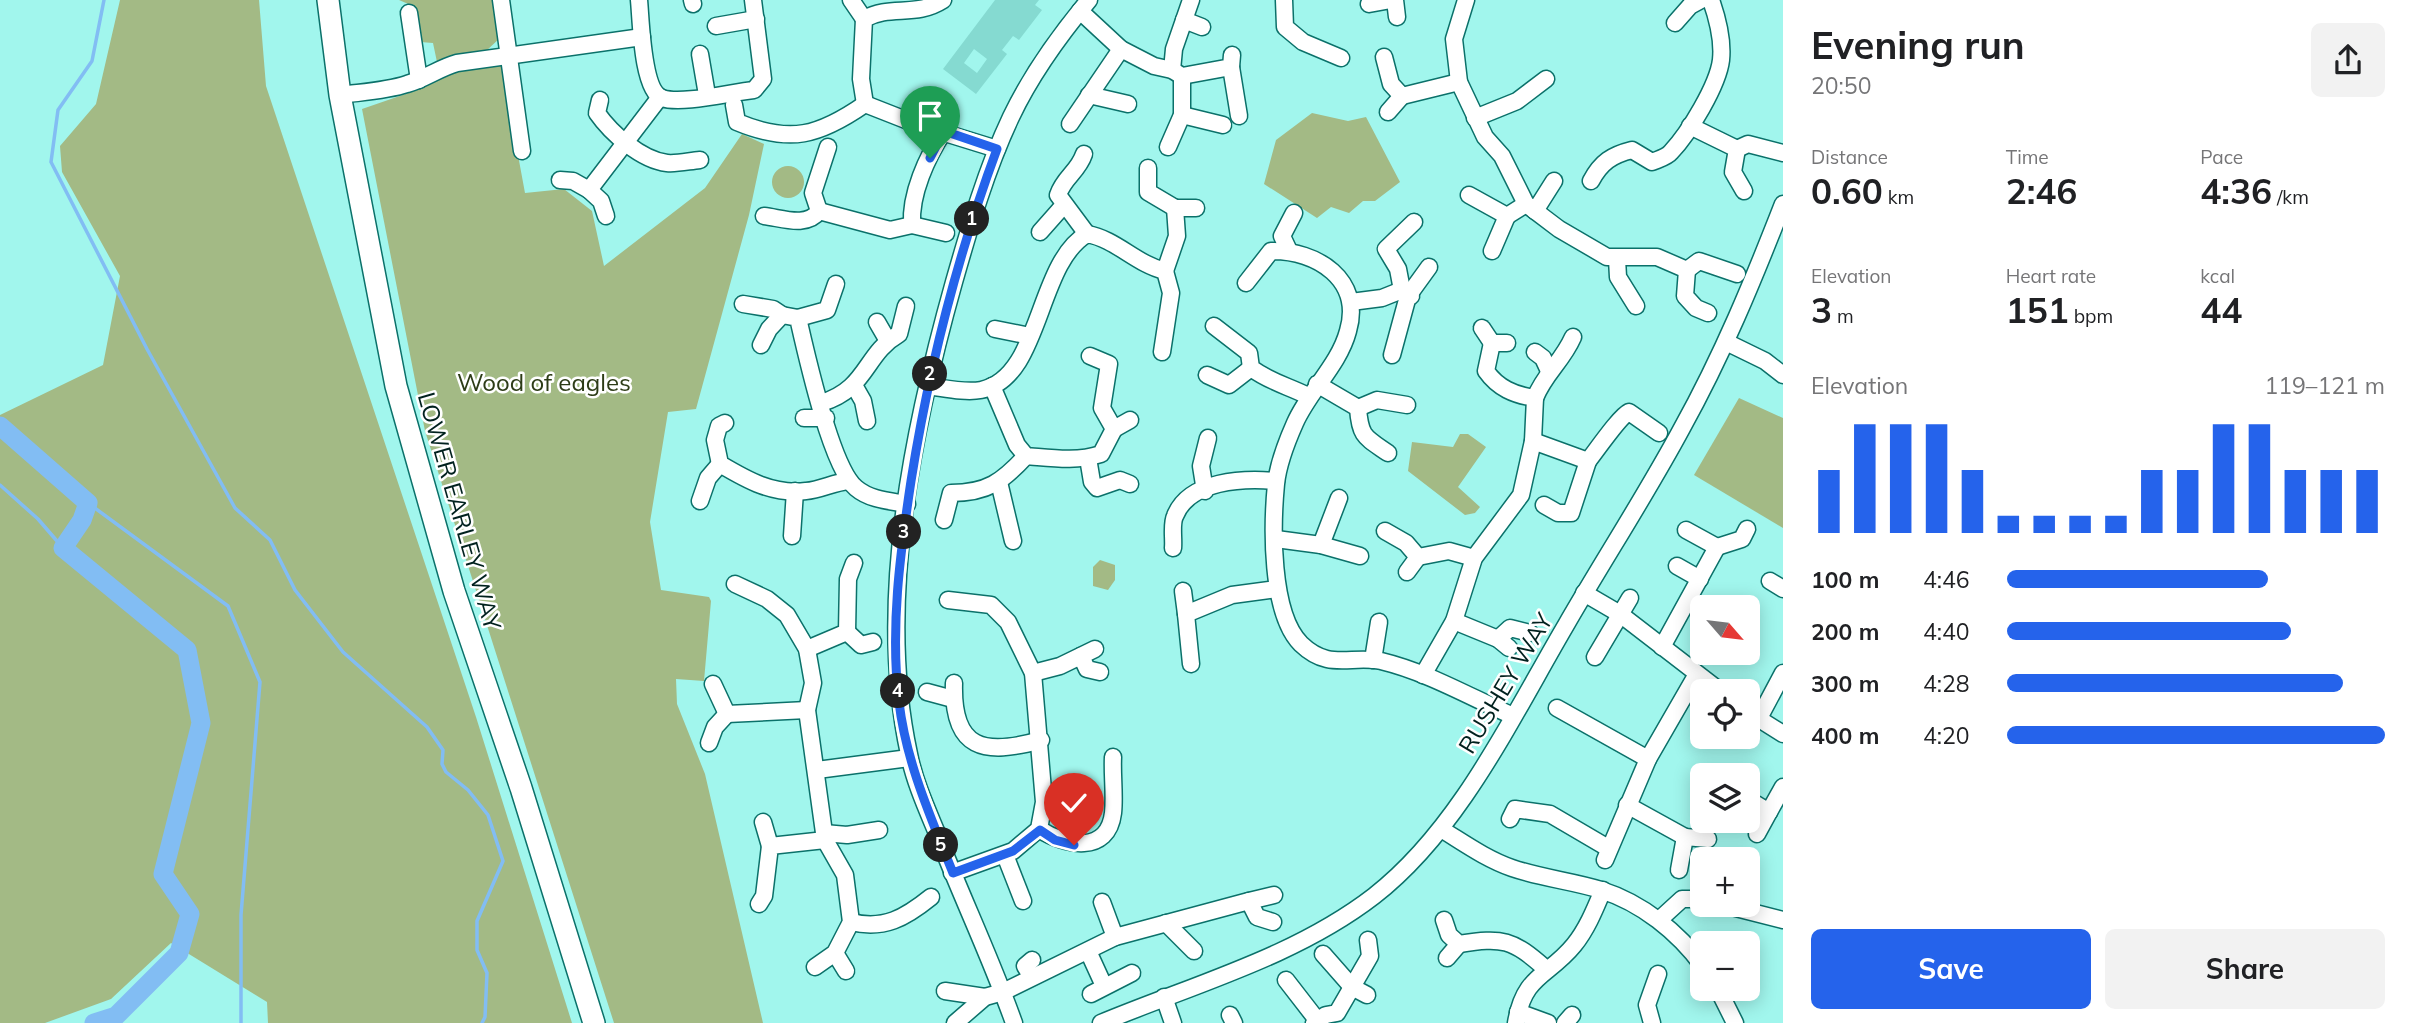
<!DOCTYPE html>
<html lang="en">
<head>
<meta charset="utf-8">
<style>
  :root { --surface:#fff; --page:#f2f2f2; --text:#202124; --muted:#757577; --accent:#2563eb }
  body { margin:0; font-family:Mulish,sans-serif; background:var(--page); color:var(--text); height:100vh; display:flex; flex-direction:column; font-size:26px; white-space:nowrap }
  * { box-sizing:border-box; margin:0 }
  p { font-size:23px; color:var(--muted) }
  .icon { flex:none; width:38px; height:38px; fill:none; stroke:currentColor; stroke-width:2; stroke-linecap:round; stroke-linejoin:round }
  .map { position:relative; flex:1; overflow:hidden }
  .drawer { display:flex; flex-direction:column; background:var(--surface); width:630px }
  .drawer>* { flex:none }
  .needle { width:46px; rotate:118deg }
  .controls { position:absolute; left:1690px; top:595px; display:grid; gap:14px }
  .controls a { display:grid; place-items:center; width:70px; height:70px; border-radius:10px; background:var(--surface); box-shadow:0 4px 18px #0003; font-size:35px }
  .pin { position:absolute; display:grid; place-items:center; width:60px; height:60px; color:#fff; margin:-72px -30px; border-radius:50% 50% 50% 0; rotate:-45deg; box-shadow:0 0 7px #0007 }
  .pin .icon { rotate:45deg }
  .km { position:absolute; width:35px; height:35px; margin:-18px; border-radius:50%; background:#222; color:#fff; font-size:19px; line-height:35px; text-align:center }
  .round { display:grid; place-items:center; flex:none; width:74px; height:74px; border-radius:10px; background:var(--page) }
  .summary { display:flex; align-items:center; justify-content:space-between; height:119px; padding:0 28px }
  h1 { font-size:38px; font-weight:700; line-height:52px }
  .metrics { display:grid; grid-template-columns:repeat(3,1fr); gap:10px; height:119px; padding:7px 28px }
  .metrics div { display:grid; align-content:center }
  .metrics b { font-size:35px; font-weight:700 }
  .metrics small { font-size:19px; font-weight:400 }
  .metrics p { font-size:19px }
  .chart { height:196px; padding:14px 28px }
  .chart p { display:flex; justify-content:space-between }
  .chart svg { width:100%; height:126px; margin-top:7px; stroke:var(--accent); stroke-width:6 }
  .action { display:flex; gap:14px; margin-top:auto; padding:14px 28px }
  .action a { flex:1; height:80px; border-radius:10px; background:var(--accent); color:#fff; font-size:28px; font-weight:700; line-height:80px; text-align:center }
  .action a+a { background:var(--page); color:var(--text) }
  ul { padding:0 28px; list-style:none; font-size:23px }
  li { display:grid; grid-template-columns:112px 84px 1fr; align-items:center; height:52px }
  li i { height:18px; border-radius:9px; background:var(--accent) }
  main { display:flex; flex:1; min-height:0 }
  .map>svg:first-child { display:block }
  .green { fill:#a3ba85 }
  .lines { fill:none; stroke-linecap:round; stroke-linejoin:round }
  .stream { stroke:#82bdf3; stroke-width:3.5 }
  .river { stroke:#82bdf3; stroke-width:19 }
  .building { fill:#85dad1; fill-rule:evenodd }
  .minor-casing { stroke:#0b716a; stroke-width:19 }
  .major-casing { stroke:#0b716a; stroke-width:24 }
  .minor { stroke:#fff; stroke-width:16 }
  .major { stroke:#fff; stroke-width:21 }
  .route-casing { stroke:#fff; stroke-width:14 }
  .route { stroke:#2563eb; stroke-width:9 }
  .labels { text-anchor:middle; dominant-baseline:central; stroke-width:5; stroke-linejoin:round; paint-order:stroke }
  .park-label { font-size:24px; fill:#2d3c17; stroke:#fff }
  .street-label { font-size:24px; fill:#00211e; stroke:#fff }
</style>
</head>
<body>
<main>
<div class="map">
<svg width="1783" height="1023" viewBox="0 0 1783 1023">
  <rect width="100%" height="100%" fill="#a1f6ed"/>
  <g class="green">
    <polygon points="120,0 259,0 266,86 476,717 572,1023 268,1023 267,1002 171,943 111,999 45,1023 0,1023 0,415 103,365 120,276 62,172 60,146 96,104"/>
    <polygon points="399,0 497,0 501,37 485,52 437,62 433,43 420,42 413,6"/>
    <polygon points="501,63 525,193 564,189 592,211 604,266 705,188 742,134 764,144 749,215 696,409 668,412 650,522 661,590 709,597 711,601 704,681 676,679 677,704 705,774 763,1023 614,1023 425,431 362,109 420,89 445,70"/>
    <polygon points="1312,113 1348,121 1366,117 1400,182 1375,201 1363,201 1349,213 1331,207 1317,218 1264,184 1276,140"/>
    <circle cx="788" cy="182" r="16"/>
    <polygon points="1739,398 1783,418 1783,528 1694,475"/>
    <polygon points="1460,434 1468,434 1486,447 1458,487 1480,507 1475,513 1465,515 1408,471 1412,442 1453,447"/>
    <polygon points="1100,560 1115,565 1115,580 1108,590 1093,586 1093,567"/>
  </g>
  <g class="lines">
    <g class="stream">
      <polyline points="104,0 92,61 58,110 51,162 147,349 235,508 270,540 295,590 343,652 427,727 443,750 442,764 446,772 468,790 488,815 503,861 477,921 477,950 487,973 485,1017 482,1023"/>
      <polyline points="0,485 38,519 63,548"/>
      <polyline points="88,503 228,606 260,682 241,915 241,1023"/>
    </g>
    <polyline class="river" points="0,426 88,503 82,520 63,548 187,650 201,723 163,874 190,914 179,953 116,1016 94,1023"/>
  </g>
  <path class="building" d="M995,0H1039L1035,5L1042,10L1019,40L1013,36L1002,50L1007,54L976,94L943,69ZM974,49L987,59L977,73L964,63Z"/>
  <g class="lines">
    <g class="minor-casing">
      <g id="minor">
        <polyline points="501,0 522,151"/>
        <path d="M639,0C641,20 642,90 662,98C681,105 732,92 754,90L763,79L753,0"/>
        <polyline points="692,0 693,4"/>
        <polyline points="851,0 864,19"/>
        <polyline points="1284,0 1285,27 1303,42 1341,58"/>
        <polyline points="1395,0 1397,17"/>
        <polyline points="1466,0 1454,39 1459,82 1485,137 1502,156 1526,204 1559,229 1607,257 1657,257 1687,270 1685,296 1696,308 1708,313"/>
        <polyline points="1369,4 1391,0"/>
        <polyline points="1080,11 1121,49 1154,66 1172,70 1182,76 1231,67 1232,55"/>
        <polyline points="409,13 419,80"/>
        <polyline points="1184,20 1202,27"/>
        <polyline points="1675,23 1690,6 1701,0"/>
        <polyline points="716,26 756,19"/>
        <polyline points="700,54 707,95"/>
        <polyline points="1384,57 1391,84 1402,96 1459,82"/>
        <polyline points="1231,67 1239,116"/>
        <polyline points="1172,70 1174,49 1191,0"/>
        <path d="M340,95C362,92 386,91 407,84C425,79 439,68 457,63L642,37"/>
        <polyline points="1089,95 1128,104"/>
        <path d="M600,100L597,113C611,133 641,160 667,163C677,164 689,161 700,160"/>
        <path d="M865,104L861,79L864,19C891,4 915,18 943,0"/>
        <polyline points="865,104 916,124 997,149"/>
        <path d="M734,105L737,122C790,144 819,136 865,104"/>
        <polyline points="1388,112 1402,96"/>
        <polyline points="1182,115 1223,125"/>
        <polyline points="1475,118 1517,101 1546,79"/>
        <polyline points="1070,124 1121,49"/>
        <polyline points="1690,126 1737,149 1733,172 1744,191"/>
        <polyline points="1168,147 1182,115 1182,76"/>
        <polyline points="1737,149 1748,144 1783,153"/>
        <path d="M1084,154C1078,172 1064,177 1058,195L1087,234"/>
        <polyline points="1148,168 1148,192 1175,208"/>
        <polyline points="560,180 573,181 589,190"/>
        <path d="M1591,181C1601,162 1612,155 1632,150L1652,162C1659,159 1667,157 1671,152C1689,133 1718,85 1721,60C1723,41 1717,17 1711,0"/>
        <polyline points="1469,195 1507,216 1526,204"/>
        <path d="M819,211L890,230L912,225C910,194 927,157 944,131"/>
        <polyline points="819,211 813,193 828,147"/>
        <polyline points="1535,211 1554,181"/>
        <polyline points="606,216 601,201 589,190 660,97"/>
        <path d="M764,216C782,218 807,228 819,211"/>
        <polyline points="912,225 946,233"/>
        <polyline points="1040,232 1063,206"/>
        <polyline points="1289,251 1282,236 1294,213"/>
        <polyline points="1492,251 1507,216"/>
        <polyline points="1617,259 1618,277 1636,306"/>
        <polyline points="1687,270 1699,261 1737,274"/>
        <polyline points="1165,271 1177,236 1175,208 1196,208"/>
        <path d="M1246,283L1271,251C1317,250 1363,280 1348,331C1339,365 1309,391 1295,423C1287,441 1278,464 1276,484C1272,525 1270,613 1301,644C1329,671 1350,655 1381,661C1427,672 1470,697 1513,716"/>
        <polyline points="1402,290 1398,269 1386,249 1414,222"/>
        <polyline points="1351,302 1382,298 1402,290 1411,296"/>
        <polyline points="743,304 773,309 782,315"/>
        <polyline points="798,318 827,310 836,284"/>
        <polyline points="877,322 888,341"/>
        <path d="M1214,326L1249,353L1251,368C1270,382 1288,386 1308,396"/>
        <polyline points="1482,328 1492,343"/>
        <polyline points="995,329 1030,336"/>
        <polyline points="1726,342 1765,361 1783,375"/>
        <path d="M761,345L769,329L782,315L798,318C806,353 831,467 856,488C870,500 890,501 907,504"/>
        <polyline points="1535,352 1543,358 1549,371"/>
        <polyline points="1392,355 1408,296 1429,267"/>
        <polyline points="1207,375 1229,385 1251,368"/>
        <path d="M1317,384L1358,408C1360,437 1365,437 1388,453"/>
        <path d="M928,386C944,388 965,393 981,390C1042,378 1036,264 1087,234C1116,239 1136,264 1165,271L1171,293L1162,352"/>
        <path d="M992,386L1017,445L1026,456C1052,458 1076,462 1101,454L1114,429L1102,408L1109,364L1090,356"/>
        <polyline points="855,387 863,401 867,421"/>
        <path d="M1535,398C1545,373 1562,362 1573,337"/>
        <path d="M821,403C868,389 864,354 899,334L906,306"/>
        <polyline points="1358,408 1377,400 1407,405"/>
        <polyline points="804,418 826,418"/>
        <path d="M725,423L719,426L715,440L720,464C747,480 773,495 806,491C821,490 834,482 849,481"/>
        <polyline points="1114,429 1130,420"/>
        <path d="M1533,441L1588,461C1596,451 1620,416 1629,412L1659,433"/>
        <polyline points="1088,458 1092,482 1097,488 1120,480 1130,484"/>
        <polyline points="999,482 1013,541"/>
        <polyline points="1205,491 1201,466 1208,438"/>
        <polyline points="700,501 708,478 720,464"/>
        <polyline points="1544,505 1558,513 1571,513 1588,461"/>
        <path d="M944,520L951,493C987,493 1002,482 1026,456"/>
        <polyline points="1385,531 1406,543 1418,557 1449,551 1474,558"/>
        <polyline points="792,536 795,491"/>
        <polyline points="1276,539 1321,545 1360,556"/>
        <polyline points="1321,545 1339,498"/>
        <polyline points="1717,547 1742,539 1747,529"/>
        <path d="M1173,548C1174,539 1171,524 1175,516C1189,480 1244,478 1276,481"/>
        <polyline points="1677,566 1700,579"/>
        <polyline points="1407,572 1418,557"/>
        <polyline points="1770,581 1783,589"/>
        <polyline points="735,584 767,599 787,615 807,649 813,683 807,710 825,840 845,875 851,922 835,953 815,967"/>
        <polyline points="1183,591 1186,614"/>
        <polyline points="1584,593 1620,614 1720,691"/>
        <polyline points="948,600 991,605 1008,622 1033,673 1044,802 1039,829 1013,851 952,873"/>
        <polyline points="1454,621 1498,639 1509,648"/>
        <polyline points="847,632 861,645 873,642"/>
        <polyline points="1498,639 1510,628 1530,633"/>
        <polyline points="1662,647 1717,547 1686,530"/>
        <polyline points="807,649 847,632 848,579 854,563"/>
        <polyline points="1081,656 1087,669 1100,672"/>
        <polyline points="1595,657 1630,598"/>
        <polyline points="1373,660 1379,622"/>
        <polyline points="1191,664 1186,614 1232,595 1277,589"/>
        <polyline points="1033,673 1060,666 1095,649"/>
        <path d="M1423,675L1454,621L1474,558L1521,495L1533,441L1535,398C1514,395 1498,388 1486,371L1492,343H1507"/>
        <path d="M954,683C952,750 984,756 1041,740"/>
        <polyline points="713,684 727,714 807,710"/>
        <polyline points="927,692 953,699"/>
        <polyline points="1557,708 1648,759"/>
        <polyline points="1748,712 1783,734"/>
        <polyline points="1758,720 1783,673"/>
        <polyline points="709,743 715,727 727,714"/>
        <polyline points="817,770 909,758"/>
        <polyline points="1756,804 1769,812 1783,787"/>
        <polyline points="1627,805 1685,837 1679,870"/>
        <polyline points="1510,819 1515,809 1550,814 1608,848"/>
        <polyline points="763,822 770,846"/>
        <path d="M1039,829C1065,846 1108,855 1113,813C1115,795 1112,775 1113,757"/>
        <path d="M1441,829C1464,843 1486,859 1512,868C1541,878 1572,881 1601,890C1642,903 1678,932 1703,966"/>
        <polyline points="824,833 847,835 879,830"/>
        <polyline points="1757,834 1769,812"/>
        <polyline points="1685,837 1708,839"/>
        <polyline points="1005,855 1023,901"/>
        <polyline points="1605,860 1648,759 1697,674"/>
        <polyline points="1249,901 1274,895"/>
        <polyline points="1102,902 1115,937"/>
        <polyline points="759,904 764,896 770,846 825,840"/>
        <polyline points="1724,905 1783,920"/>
        <path d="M1444,920L1449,935L1459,944C1503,937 1512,939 1546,969"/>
        <polyline points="1659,920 1682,899 1703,899"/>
        <path d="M851,922C884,930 905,918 931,897"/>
        <polyline points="1166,923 1194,951"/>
        <polyline points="1088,951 1104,986"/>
        <polyline points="835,953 846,971"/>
        <polyline points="1323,954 1352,987 1367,995"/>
        <polyline points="1447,958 1459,944"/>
        <polyline points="1031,976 1025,966 1032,960"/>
        <polyline points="1286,980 1317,1020"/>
        <polyline points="1718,989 1735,1023"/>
        <polyline points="945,991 985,997"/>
        <polyline points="1091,994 1132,973"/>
        <polyline points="1164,997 1173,1023"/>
        <polyline points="1518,1012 1548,1023"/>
        <polyline points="1230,1015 1234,1023"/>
        <polyline points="955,1023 985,997 1003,992 1115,937 1249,901 1257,917 1273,922"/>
        <path d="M1014,1023C991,958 961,896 936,831C926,807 914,780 909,754C876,603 913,428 954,282C970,226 986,170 1011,117C1031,75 1059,36 1089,0"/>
        <path d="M1101,1023C1192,985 1295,957 1374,896C1459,830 1512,717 1566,625C1604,559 1646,495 1682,428C1722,356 1753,281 1783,204"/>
        <polyline points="1314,1023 1326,1015 1337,1013 1370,956 1368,940"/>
        <path d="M1516,1023C1524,974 1548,977 1574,945C1587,929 1595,909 1603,890"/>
        <polyline points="1565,1023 1572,1015"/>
        <polyline points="1652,1023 1647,1005 1658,974"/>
      </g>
    </g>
    <g class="major-casing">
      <polyline id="major" points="328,0 340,95 396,386 454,591 521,788 594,1023"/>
    </g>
    <use href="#minor" class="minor"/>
    <use href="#major" class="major"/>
  </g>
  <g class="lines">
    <g class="route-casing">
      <path id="route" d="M930,158L944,131L997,149C957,257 929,367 911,481C900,554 890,629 899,702C906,762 931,818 953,873L1013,851L1040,830L1055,840L1074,845"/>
    </g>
    <use href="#route" class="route"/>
  </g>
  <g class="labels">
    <g class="park-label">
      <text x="544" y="382">Wood of eagles</text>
    </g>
    <g class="street-label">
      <text transform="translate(460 511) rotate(74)">LOWER EARLEY WAY</text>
      <text transform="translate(1505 683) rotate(-59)">RUSHEY WAY</text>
    </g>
  </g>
</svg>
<div class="controls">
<a><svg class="needle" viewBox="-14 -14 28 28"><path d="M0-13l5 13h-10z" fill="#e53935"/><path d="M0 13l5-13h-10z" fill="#757577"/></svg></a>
<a><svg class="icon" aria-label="locate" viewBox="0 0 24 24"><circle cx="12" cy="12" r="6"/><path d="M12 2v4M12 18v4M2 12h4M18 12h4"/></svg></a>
<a><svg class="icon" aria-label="layers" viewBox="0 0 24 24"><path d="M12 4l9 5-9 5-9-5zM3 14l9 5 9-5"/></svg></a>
<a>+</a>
<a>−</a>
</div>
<div class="pin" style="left:930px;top:158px;background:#1e9e55"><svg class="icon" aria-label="arrive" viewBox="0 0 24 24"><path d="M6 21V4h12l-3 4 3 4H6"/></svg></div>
<div class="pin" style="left:1074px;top:845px;background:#d93025"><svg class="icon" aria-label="check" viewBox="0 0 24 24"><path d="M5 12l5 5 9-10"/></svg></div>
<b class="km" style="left:972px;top:219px">1</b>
<b class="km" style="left:930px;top:374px">2</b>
<b class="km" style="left:904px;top:532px">3</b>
<b class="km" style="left:898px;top:691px">4</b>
<b class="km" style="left:941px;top:845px">5</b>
</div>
<section class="drawer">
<div class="summary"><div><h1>Evening run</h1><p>20:50</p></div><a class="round"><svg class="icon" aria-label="share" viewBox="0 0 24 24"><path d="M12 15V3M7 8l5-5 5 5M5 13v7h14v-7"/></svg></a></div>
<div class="metrics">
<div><p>Distance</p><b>0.60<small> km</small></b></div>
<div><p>Time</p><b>2:46</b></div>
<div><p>Pace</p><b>4:36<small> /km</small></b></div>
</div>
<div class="metrics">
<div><p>Elevation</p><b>3<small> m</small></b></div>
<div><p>Heart rate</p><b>151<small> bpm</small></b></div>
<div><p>kcal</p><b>44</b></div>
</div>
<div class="chart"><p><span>Elevation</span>119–121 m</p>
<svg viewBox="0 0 160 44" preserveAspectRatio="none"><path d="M5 44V22M15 44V6M25 44V6M35 44V6M45 44V22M55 44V38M65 44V38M75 44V38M85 44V38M95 44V22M105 44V22M115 44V6M125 44V6M135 44V22M145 44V22M155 44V22"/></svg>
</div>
<ul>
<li><b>100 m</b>4:46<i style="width:69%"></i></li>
<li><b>200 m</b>4:40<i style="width:75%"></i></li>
<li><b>300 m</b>4:28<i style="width:89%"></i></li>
<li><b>400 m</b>4:20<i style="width:100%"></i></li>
</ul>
<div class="action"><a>Save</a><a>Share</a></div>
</section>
</main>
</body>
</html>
